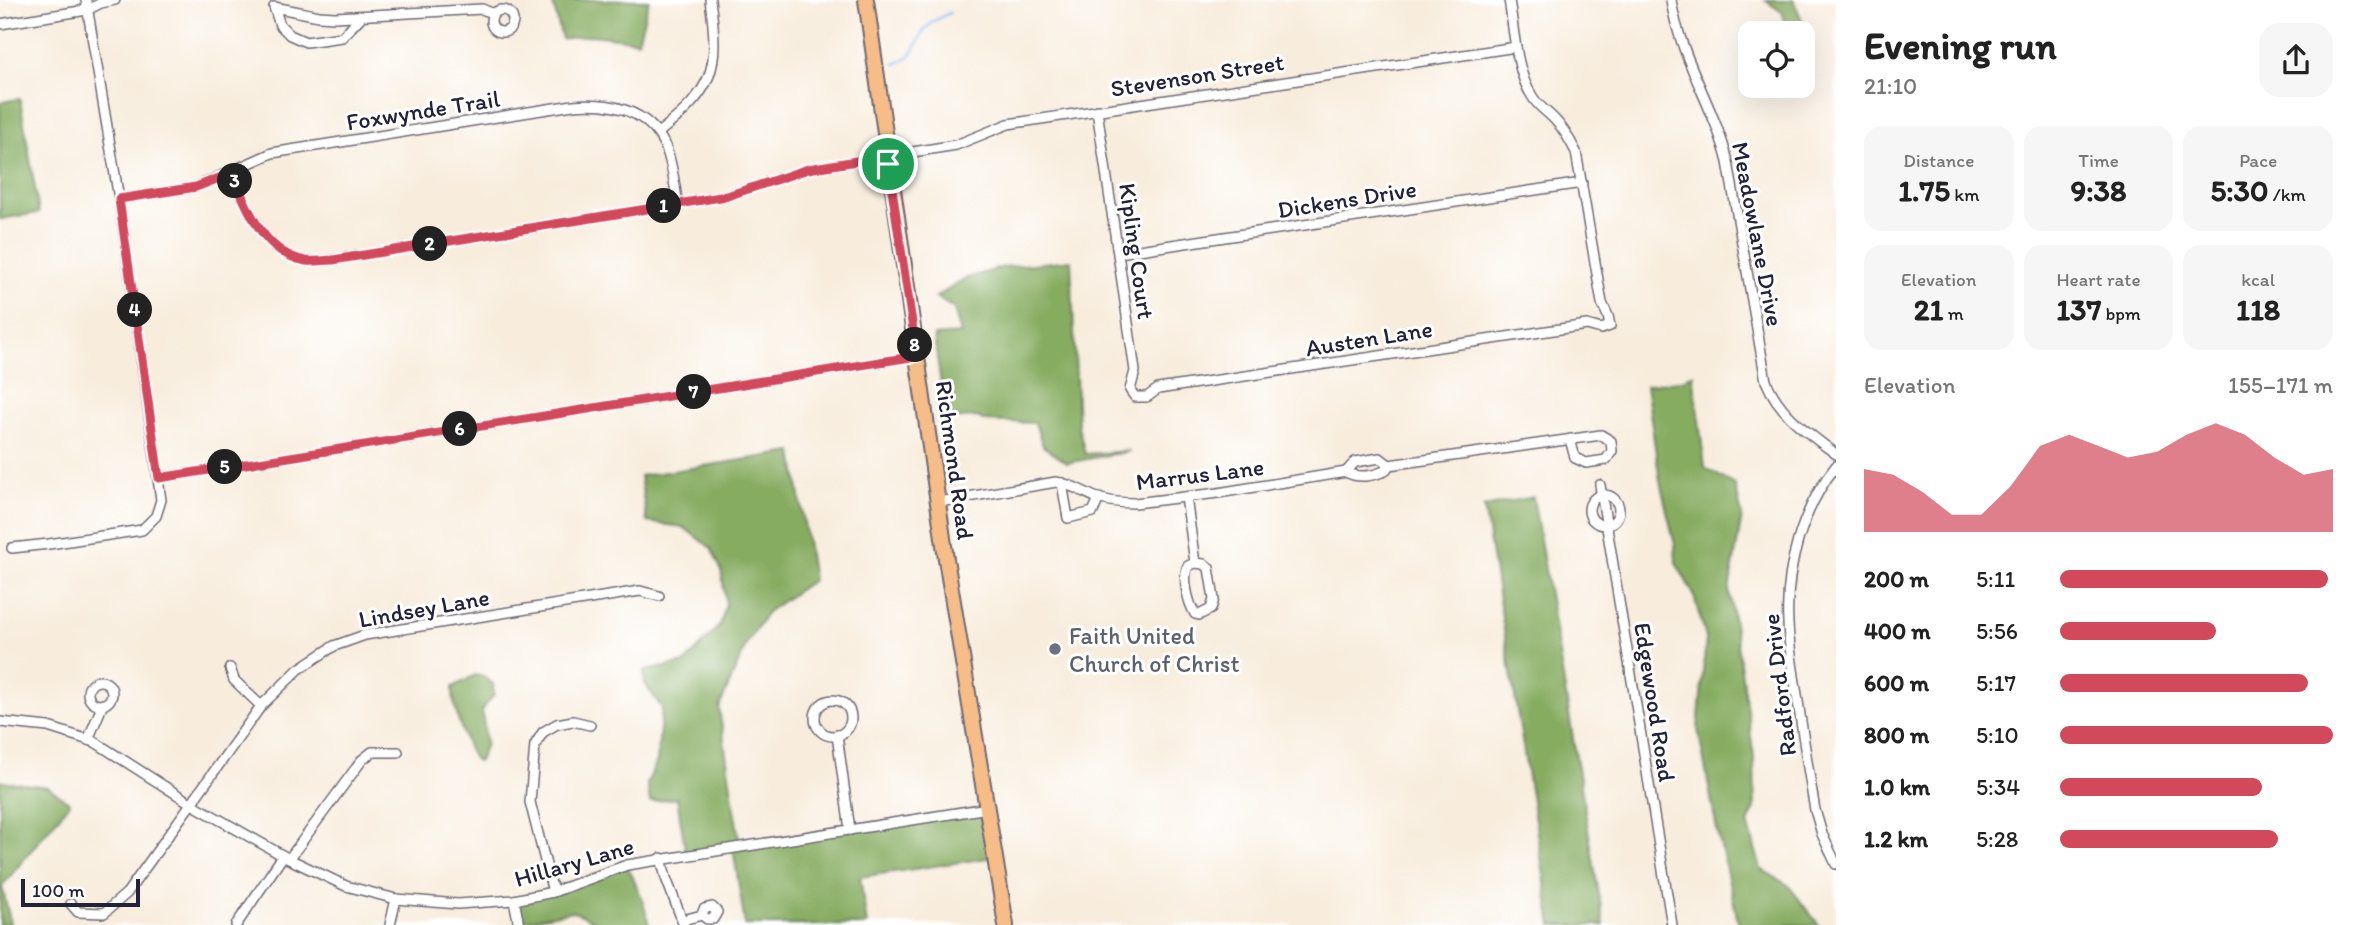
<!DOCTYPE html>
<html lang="en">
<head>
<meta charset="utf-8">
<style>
  :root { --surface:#fff; --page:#f6f6f6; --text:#222; --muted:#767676; --accent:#d1495b }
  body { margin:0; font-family:Itim,sans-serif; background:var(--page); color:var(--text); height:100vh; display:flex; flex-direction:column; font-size:26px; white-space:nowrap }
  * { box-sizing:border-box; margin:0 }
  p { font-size:23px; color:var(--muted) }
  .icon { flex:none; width:38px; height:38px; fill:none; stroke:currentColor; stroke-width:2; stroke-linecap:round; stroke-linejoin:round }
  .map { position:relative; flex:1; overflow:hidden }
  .panel { display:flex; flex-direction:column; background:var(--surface); width:525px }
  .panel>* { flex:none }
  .tools { position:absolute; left:1738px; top:21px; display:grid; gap:14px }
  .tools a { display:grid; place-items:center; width:77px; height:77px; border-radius:14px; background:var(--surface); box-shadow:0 7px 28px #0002; font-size:35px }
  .scale { position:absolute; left:21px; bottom:18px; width:119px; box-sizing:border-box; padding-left:7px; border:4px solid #22223b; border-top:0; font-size:19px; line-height:24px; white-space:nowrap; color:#22223b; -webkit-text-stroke:5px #fff; paint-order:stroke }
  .pin { position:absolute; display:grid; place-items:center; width:60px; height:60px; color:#fff; margin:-30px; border:4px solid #fff; border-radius:50%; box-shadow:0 2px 7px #0007 }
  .km { position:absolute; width:35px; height:35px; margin:-18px; border-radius:50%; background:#222; color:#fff; font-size:19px; line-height:35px; text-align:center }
  .round { display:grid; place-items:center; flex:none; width:74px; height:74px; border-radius:21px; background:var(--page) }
  .summary { display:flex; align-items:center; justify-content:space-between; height:119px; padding:0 28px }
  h1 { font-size:38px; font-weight:800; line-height:52px }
  .stats { display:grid; grid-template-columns:repeat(3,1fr); gap:10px; height:119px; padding:7px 28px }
  .stats div { display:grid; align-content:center; border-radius:18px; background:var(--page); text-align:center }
  .stats b { font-size:30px; font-weight:800 }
  .stats small { font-size:19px; font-weight:400 }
  .stats p { font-size:19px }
  .chart { height:196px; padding:14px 28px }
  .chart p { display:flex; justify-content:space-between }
  .chart svg { width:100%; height:126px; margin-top:7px; fill:var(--accent); opacity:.7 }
  ul { padding:0 28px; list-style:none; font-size:23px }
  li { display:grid; grid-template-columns:112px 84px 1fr; align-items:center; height:52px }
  li i { height:18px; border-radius:9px; background:var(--accent) }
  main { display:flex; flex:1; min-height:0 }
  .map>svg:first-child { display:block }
  .forest { fill:#86ac61; stroke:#54674e; stroke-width:2 }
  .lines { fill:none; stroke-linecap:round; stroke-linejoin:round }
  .stream { stroke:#88baf5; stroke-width:2.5 }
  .street-casing { stroke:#6d6974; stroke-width:12 }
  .primary-casing { stroke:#6d6974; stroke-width:18 }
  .street { stroke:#fff; stroke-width:9 }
  .primary { stroke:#f7bd88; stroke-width:14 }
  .route-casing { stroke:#fff; stroke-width:14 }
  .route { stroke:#d1495b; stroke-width:9 }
  .worship-dot { fill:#6b7280; stroke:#fff; stroke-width:2.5 }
  .labels { text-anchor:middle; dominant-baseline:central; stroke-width:6; stroke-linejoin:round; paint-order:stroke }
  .street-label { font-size:24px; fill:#22223b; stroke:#fff }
  .worship-label { font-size:24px; fill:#5b616d; stroke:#fff; text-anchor:start }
</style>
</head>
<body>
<main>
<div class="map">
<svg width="1836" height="925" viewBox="0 0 1836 925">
  <rect width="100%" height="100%" fill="#fff"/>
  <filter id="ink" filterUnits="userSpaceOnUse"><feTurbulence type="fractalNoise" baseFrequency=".0143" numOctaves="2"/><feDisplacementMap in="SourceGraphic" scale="14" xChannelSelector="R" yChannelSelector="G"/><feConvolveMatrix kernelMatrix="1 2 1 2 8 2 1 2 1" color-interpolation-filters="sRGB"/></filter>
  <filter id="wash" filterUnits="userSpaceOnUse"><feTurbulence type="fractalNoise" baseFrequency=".00686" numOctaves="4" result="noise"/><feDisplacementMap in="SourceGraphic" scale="28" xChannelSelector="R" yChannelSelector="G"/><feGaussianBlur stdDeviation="1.57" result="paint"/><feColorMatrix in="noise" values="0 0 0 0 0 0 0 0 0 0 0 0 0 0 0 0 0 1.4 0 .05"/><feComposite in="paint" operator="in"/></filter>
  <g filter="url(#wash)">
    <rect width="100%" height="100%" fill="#f8eddd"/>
    <g class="forest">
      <polygon points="552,0 649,0 638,41 592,35 562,39"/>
      <polygon points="1765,0 1793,0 1804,24 1803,40 1802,33 1784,33 1783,13"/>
      <polygon points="20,99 39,213 0,219 0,102"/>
      <polygon points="1071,260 1078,425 1085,454 1130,451 1067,463 1043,446 1035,423 984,421 978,417 946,419 934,336 961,334 954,309 936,297 967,278 1004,267"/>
      <polygon points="1693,374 1705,468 1735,485 1742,516 1729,590 1754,756 1755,808 1748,823 1761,869 1788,885 1819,925 1739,925 1717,830 1698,729 1706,638 1693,593 1676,563 1675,545 1660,481 1646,385 1682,380"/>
      <polygon points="793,452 813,580 767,612 746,645 719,708 740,846 988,808 995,857 860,877 867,925 745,925 733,848 686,855 677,798 650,802 647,784 657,761 662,708 645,684 644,671 685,663 720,625 726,604 721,569 711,548 683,527 647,522 640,476"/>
      <polygon points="1533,497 1604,925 1552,925 1484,507"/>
      <path d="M475,675L484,677L493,684L494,695L482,710L486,744L479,761L477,762C466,751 452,702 453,687Z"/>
      <polygon points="0,781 48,787 70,803 2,886 11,925 0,925"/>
      <polygon points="627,865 642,898 649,925 603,925 573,911 518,922 514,900"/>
    </g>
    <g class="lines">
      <path class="stream" d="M895,64C920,54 913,45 926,28C933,20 941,17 950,13"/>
    </g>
  </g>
  <g filter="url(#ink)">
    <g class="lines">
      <g class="street-casing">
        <g id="street">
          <path d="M1671,0C1680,58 1714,106 1728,162L1766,381C1780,415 1807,432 1836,454"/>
          <circle cx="502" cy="21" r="11"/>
          <polyline points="361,17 342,37 306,42 290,35 280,25 274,7 319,16 335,17 482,9 494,14"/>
          <polyline points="0,24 87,10 101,3 115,0"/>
          <path d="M1097,110L1135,371L1130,390L1135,397H1147L1158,389L1587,325L1601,329L1610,326L1608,316L1602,303L1576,152C1570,140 1564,129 1555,120C1547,111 1538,107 1532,96C1516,72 1514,29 1509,0"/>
          <path d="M658,133C714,89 720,70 710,0"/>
          <path d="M231,173C248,207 263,254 306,261C314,262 325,260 333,260L727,196L808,169L956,145L1008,124L1516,47"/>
          <path d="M119,199L196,187L272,153L573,105C609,102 648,109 665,146C673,163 674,185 678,204"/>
          <polyline points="1119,253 1582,183"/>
          <polyline points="1389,465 1601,435 1611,441 1612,451 1606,460 1586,463 1575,458 1570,439"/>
          <path d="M1836,466C1802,508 1785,569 1788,623C1789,651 1795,680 1799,708C1804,742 1809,776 1815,810L1822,834L1836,864"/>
          <polyline points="159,478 917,356"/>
          <polyline points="1062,483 1068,518 1093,512 1099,498"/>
          <polyline points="1600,485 1672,925"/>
          <circle cx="1604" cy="510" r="15"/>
          <path d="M1186,497L1195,563L1188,566C1182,578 1188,602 1195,614L1199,615L1211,609L1214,599L1209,568L1204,564L1195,563"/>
          <path d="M939,502L1056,482C1071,484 1081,491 1095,497C1108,502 1122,503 1135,503L1218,493L1346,472C1359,479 1372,476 1385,471L1389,465L1380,458L1355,462L1346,472"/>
          <polyline points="12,548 49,544 142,530 156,516 161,500 119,199 86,0"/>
          <polyline points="230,668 234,680 261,706"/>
          <circle cx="100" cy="693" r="12"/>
          <circle cx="833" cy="718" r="18"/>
          <polyline points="0,722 48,727 95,742 192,804 289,859 346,886 396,899 458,904 514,900 553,892 627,865 988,808"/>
          <polyline points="837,735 850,830"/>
          <polyline points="88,740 103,704"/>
          <polyline points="661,858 666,878 684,925"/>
          <polyline points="289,859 362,760 372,752 398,752"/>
          <polyline points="553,892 530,802 535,745 543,732 557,724 573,721 590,725"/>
          <polyline points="514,900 519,925"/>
          <polyline points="71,904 78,912 104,913 127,893 261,706 299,669 334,646 365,635 640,591 659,596"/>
          <polyline points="683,920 702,915 707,919 713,919 717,912 712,907 704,909 702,915"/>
          <polyline points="236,925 283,856"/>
          <polyline points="390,925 396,899"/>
        </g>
      </g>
      <g class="primary-casing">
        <polyline id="primary" points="866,0 946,559 1006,925"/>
      </g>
      <use href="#street" class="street"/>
      <use href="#primary" class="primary"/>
    </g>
  </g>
  <g class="lines" filter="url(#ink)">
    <g class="route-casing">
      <path id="route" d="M887,156L917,356L159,478L119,199L196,187L232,173C247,207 263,254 306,261C314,262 325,260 333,260L727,196L808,169Z"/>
    </g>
    <use href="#route" class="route"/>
  </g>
  <circle class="worship-dot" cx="1055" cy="649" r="7"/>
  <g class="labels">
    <g class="street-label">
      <text transform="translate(1197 75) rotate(-9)">Stevenson Street</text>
      <text transform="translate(423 110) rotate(-9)">Foxwynde Trail</text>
      <text transform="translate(1347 199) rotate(-9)">Dickens Drive</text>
      <text transform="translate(1758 234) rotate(79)">Meadowlane Drive</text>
      <text transform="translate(1137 251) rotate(82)">Kipling Court</text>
      <text transform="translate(1369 338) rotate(-9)">Austen Lane</text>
      <text transform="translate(955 460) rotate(82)">Richmond Road</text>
      <text transform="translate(1200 474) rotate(-7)">Marrus Lane</text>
      <text transform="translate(424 608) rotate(-10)">Lindsey Lane</text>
      <text transform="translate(1779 685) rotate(-97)">Radford Drive</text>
      <text transform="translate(1655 702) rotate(81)">Edgewood Road</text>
      <text transform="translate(574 862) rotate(-16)">Hillary Lane</text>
    </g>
    <g class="worship-label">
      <text x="1069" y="635">Faith United<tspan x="1069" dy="28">Church of Christ</tspan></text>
    </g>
  </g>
</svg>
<div class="tools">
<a><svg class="icon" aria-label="locate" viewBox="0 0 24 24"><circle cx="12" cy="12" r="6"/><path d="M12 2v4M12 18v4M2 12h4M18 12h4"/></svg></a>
</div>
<div class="scale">100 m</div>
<div class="pin" style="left:888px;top:164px;background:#1e9e55"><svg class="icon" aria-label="arrive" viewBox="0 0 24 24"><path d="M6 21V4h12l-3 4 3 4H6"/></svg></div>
<b class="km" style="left:664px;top:206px">1</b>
<b class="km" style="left:430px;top:244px">2</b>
<b class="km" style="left:235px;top:181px">3</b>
<b class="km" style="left:135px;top:310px">4</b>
<b class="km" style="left:225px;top:467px">5</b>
<b class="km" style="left:460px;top:429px">6</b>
<b class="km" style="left:694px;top:392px">7</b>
<b class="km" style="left:915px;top:345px">8</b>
</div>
<section class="panel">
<div class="summary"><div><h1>Evening run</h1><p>21:10</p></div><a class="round"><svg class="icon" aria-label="share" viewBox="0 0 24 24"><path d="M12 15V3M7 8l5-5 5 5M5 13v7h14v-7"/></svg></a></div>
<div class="stats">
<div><p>Distance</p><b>1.75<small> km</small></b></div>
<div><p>Time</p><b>9:38</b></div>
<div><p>Pace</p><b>5:30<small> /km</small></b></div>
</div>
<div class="stats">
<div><p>Elevation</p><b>21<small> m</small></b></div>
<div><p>Heart rate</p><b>137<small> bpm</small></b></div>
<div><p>kcal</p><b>118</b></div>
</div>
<div class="chart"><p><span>Elevation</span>155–171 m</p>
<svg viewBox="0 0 160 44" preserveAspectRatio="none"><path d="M0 44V22L10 24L20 30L30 38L40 38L50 28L60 14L70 10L80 14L90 18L100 16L110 10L120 6L130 10L140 18L150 24L160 22V44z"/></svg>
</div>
<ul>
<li><b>200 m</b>5:11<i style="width:98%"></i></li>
<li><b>400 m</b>5:56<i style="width:57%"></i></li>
<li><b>600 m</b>5:17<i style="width:91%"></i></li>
<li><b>800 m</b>5:10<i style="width:100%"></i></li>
<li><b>1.0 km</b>5:34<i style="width:74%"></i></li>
<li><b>1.2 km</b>5:28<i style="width:80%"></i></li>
</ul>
</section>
</main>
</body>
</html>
